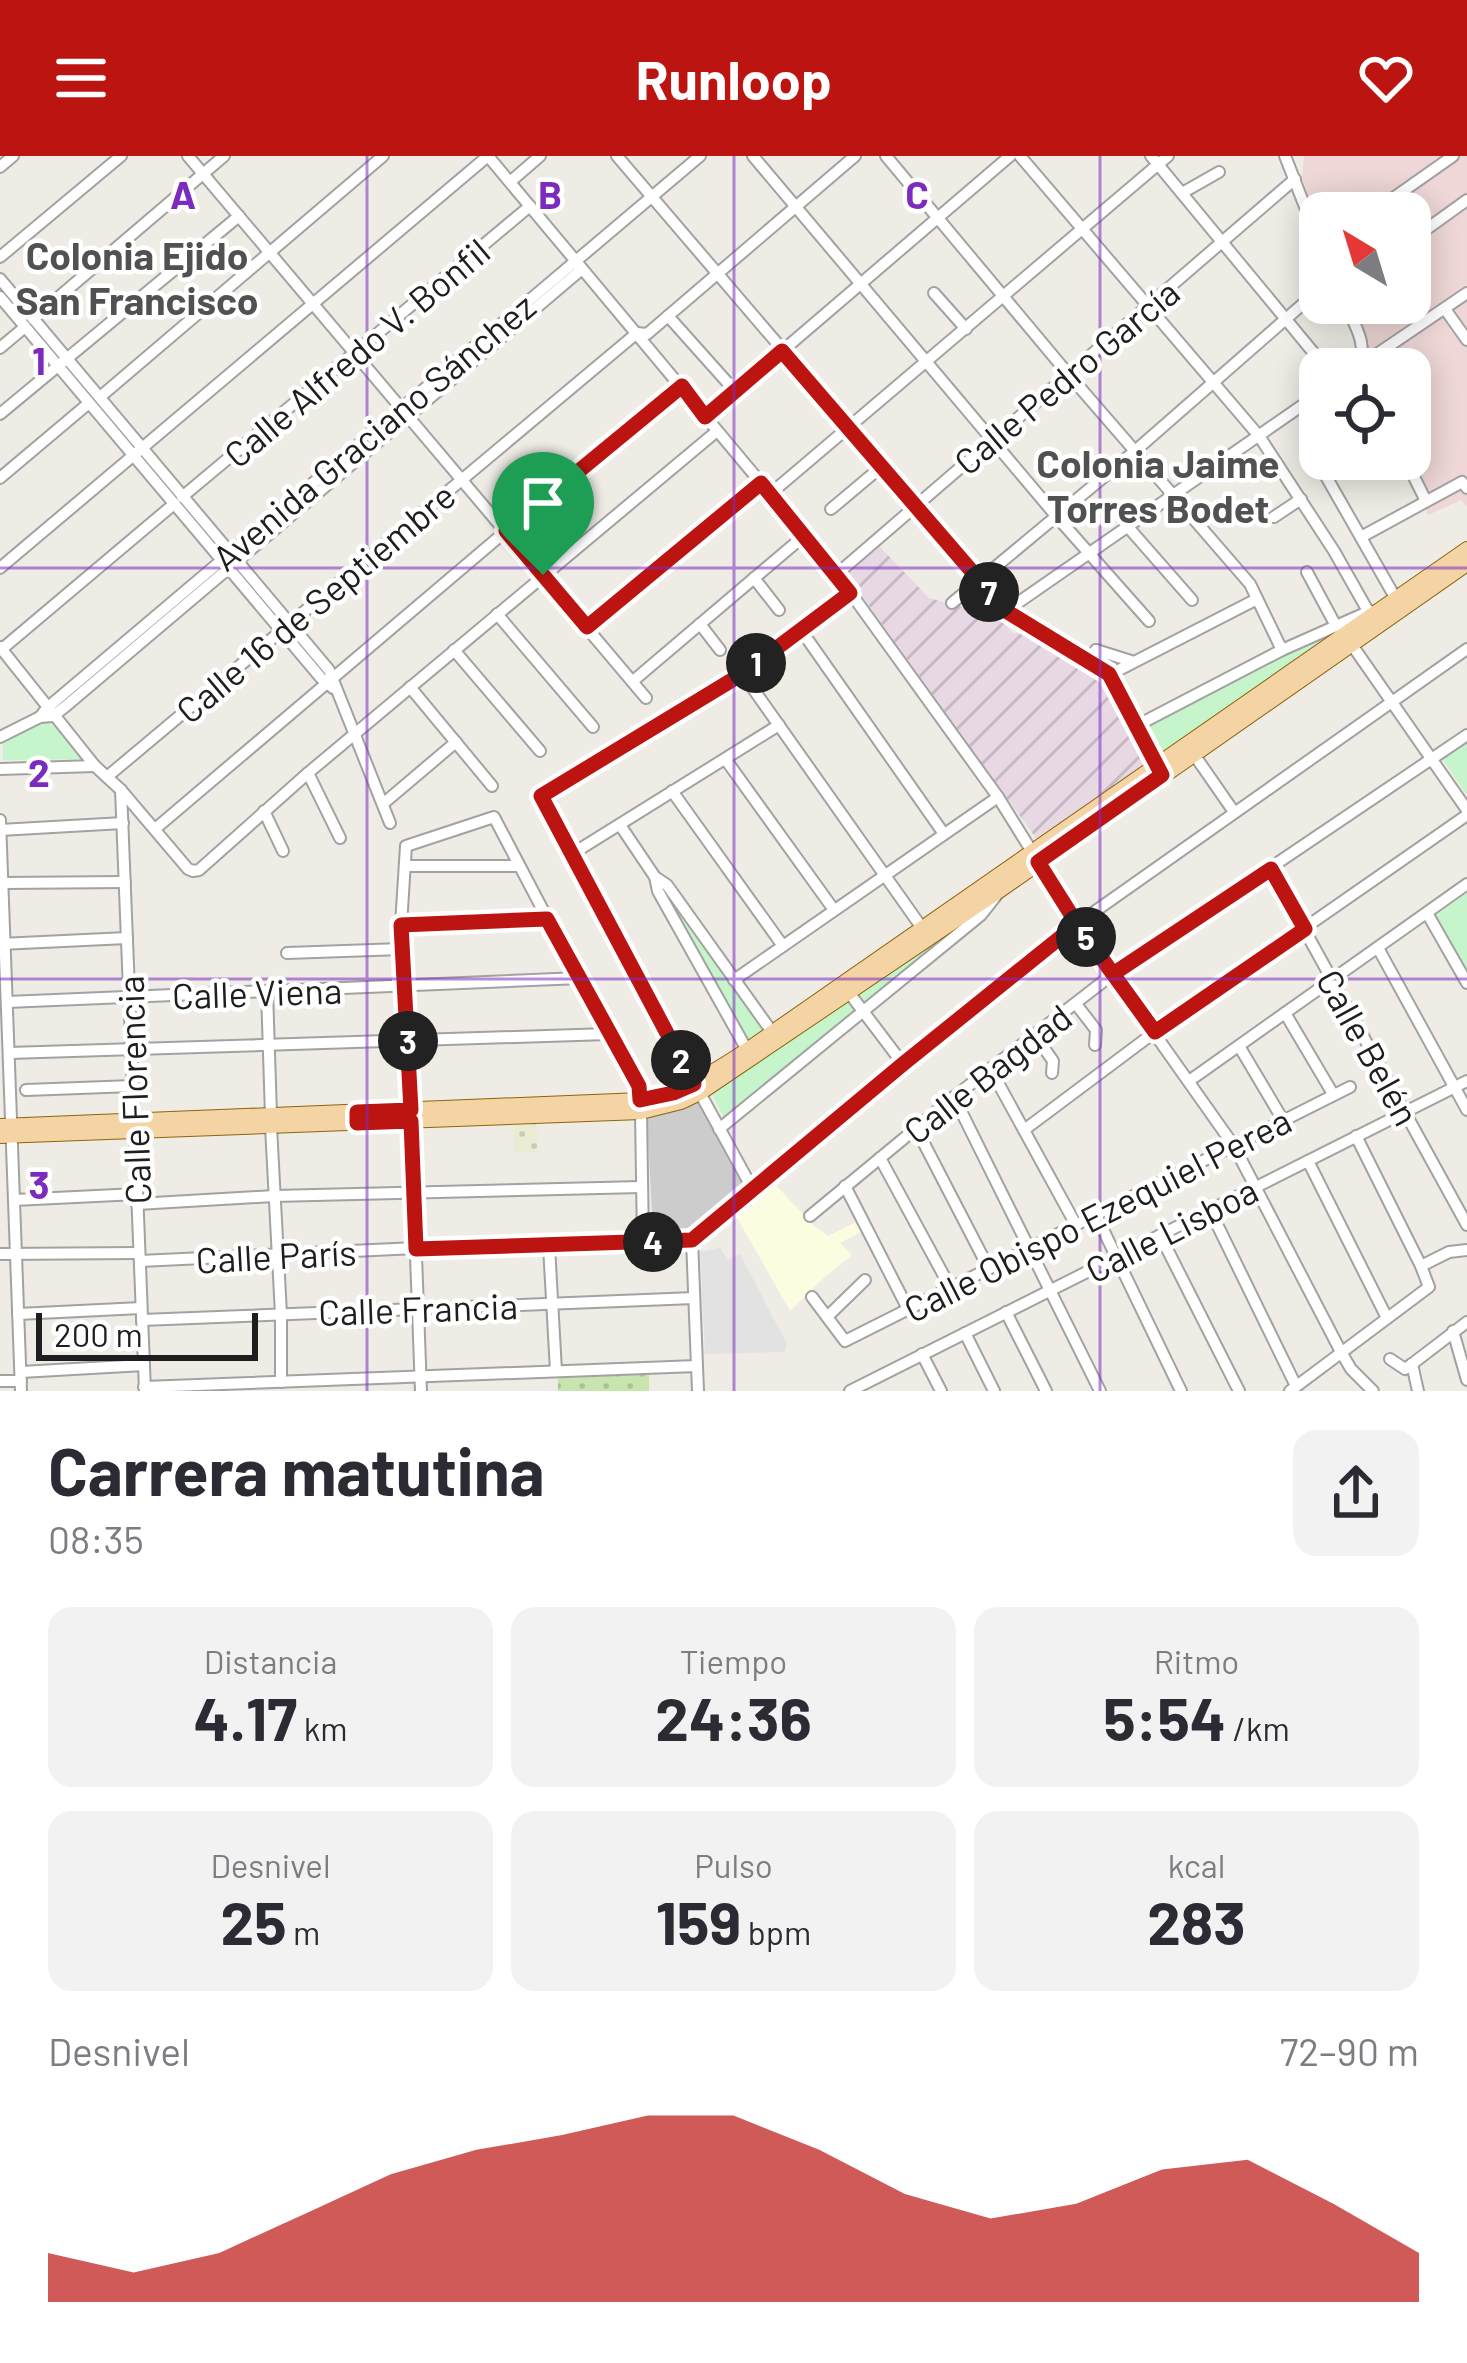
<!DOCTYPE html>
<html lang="es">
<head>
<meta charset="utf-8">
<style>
  :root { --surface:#fff; --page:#f2f2f3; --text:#2b2b33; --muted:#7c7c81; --accent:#bc1511 }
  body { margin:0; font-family:Barlow,sans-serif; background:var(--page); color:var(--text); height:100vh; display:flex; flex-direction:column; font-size:45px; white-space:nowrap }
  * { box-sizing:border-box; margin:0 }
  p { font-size:39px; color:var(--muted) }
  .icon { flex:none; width:66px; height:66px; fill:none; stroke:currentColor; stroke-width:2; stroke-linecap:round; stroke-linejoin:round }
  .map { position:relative; height:1235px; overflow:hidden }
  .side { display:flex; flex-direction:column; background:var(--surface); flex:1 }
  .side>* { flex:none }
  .needle { width:78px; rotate:322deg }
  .tools { position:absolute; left:1299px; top:36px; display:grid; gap:24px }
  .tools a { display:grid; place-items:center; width:132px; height:132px; border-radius:24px; background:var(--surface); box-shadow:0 6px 30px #0003; font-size:60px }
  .scale { position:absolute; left:36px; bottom:30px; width:222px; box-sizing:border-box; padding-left:12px; border:6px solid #1e1e1e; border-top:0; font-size:33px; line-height:42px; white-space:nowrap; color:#1e1e1e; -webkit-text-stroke:9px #fff; paint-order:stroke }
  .pin { position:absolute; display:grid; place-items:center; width:102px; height:102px; color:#fff; margin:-123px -51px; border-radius:50% 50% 50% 0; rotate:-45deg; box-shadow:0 0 12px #0007 }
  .pin .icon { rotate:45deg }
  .km { position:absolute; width:60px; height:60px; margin:-30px; border-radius:50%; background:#222; color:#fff; font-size:33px; line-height:60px; text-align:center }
  .round { display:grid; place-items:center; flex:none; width:126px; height:126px; border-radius:24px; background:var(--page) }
  .overview { display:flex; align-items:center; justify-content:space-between; height:204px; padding:0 48px }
  h1 { font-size:66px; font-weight:700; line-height:90px }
  .stats { display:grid; grid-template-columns:repeat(3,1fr); gap:18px; height:204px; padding:12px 48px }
  .stats div { display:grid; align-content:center; border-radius:24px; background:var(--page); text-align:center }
  .stats b { font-size:60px; font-weight:700 }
  .stats small { font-size:33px; font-weight:400 }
  .stats p { font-size:33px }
  .chart { height:336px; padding:24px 48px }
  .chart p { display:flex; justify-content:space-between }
  .chart svg { width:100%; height:216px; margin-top:12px; fill:var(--accent); opacity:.7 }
  header { display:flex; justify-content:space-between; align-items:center; height:156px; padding:0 48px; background:var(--accent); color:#fff; font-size:54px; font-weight:700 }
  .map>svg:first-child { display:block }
  .commercial { fill:#eed7d6 }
  .industrial { fill:url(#industrial-furrows) }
  .education { fill:#fcfce0 }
  .religious { fill:#ccc }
  .farmland { fill:url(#farmland-dots) }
  .grass { fill:url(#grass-dots) }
  .park { fill:#c6f5cb }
  .parking { fill:#e2e2e2 }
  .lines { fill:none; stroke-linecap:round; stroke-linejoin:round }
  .minor-casing { stroke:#a2a2a2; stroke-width:14 }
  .major-casing { stroke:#8c650c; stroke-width:16 }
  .minor { stroke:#fff; stroke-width:10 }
  .major { stroke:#f4d4a5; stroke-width:14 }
  .route-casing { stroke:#fff; stroke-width:24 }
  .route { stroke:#bc1511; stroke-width:15 }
  .grid { fill:none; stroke:#7b2cbf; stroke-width:3; stroke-opacity:0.55 }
  .labels { text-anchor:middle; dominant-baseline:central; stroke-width:9; stroke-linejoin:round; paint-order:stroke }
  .street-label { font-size:36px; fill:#1e1e1e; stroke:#fff }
  .neighbourhood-label { font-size:39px; font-weight:bold; fill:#515151; stroke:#fff }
  .grid-label { font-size:39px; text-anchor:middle; font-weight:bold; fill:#7b2cbf; stroke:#fff; stroke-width:9; stroke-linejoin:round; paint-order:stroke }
</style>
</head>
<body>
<header><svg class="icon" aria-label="menu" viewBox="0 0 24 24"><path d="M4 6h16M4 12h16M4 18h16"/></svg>Runloop<svg class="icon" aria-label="heart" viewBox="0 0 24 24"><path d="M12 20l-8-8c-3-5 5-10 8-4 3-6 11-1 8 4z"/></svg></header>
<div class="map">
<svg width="1467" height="1235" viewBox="0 0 1467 1235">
  <defs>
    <pattern id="industrial-furrows" width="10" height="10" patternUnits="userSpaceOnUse" patternTransform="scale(3)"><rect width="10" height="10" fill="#e7d8e4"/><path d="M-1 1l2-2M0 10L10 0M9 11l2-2" fill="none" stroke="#c6b9c3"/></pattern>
    <pattern id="farmland-dots" width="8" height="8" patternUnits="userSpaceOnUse" patternTransform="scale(3)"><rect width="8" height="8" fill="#e9ecd2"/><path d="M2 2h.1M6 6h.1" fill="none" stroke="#c7cab4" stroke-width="1.8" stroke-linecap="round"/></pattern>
    <pattern id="grass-dots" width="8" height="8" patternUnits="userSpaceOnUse" patternTransform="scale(3)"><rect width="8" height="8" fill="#c8e4af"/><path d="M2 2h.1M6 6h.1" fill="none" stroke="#abc396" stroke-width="1.8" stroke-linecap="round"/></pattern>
  </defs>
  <rect width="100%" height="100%" fill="#eeece5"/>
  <polygon class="commercial" points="1304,0 1467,0 1467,351 1461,344 1428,359 1407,303 1410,303 1410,213 1373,213 1348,147 1410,147 1410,57 1320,57 1320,71 1302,22"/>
  <polygon class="industrial" points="878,389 929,442 997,460 1013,477 1020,477 1104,520 1151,607 1038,685 846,418"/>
  <polygon class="education" points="773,1026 812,1068 828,1080 858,1065 864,1074 840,1087 852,1099 826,1120 790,1155 735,1058"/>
  <polygon class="religious" points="699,944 748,1029 692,1074 653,1076 647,962 681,953"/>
  <polygon class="farmland" points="536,967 538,996 514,997 514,968"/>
  <polygon class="grass" points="649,1216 649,1235 558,1235 558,1220"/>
  <g class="park">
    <polygon points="1364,460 1158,599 1144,572"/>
    <polygon points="48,563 81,603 3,604 3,584"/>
    <polygon points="1467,583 1467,639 1441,601"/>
    <polygon points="662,730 765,873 746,887 661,733"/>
    <polygon points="1467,737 1467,815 1463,817 1430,760"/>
    <polygon points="962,762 965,766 724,962 712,938"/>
  </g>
  <polygon class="parking" points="720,1092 728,1104 740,1098 787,1188 784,1196 705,1198 700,1096"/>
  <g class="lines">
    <g class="minor-casing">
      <g id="minor">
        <polyline points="188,0 646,542"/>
        <polyline points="488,0 837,418 998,641 1077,768 1234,990 1341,1196 1351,1213 1373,1235"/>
        <polyline points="617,0 1006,455 1109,519 1257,443"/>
        <polyline points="753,0 1057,361 1149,465"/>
        <polyline points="886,0 1069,219 1250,428 1282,494"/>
        <polyline points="1020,0 1259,280 1334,395 1368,455"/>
        <polyline points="1151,0 1327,213"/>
        <polyline points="1285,0 1320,89"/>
        <polyline points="0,11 13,0"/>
        <polyline points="510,26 540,0"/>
        <polyline points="1182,37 1219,16"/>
        <polyline points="1372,57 1453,0"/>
        <polyline points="1410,85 1467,44"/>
        <polyline points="0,101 121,0"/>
        <polyline points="0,123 329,514 390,667"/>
        <polyline points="934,137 966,173"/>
        <polyline points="0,141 321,522 333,532"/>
        <path d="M1345,147C1354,168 1369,189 1358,210"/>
        <polyline points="1445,153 1467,184"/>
        <polyline points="668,160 735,235"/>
        <polyline points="33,163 224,0"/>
        <polyline points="0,192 25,171"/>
        <polyline points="1355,213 1467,137"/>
        <polyline points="100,241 383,0"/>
        <polyline points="0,258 239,60"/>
        <polyline points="705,261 1010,0"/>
        <polyline points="1311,294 1396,443"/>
        <polyline points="1405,303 1426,345"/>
        <polyline points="0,322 89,247"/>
        <polyline points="770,338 1168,0"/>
        <polyline points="182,341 530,50"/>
        <polyline points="831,353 881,311"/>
        <polyline points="1274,361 1301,343"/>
        <polyline points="1128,371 1192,444"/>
        <polyline points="1361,381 1462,326 1467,332"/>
        <polyline points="0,412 488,0"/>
        <polyline points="1307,416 1336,470"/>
        <polyline points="837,418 1295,23"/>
        <polyline points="754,422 779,454"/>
        <polyline points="952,447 1135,295 1320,133"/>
        <polyline points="1006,455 1320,237"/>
        <polyline points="497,458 593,571"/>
        <polyline points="700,468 720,494"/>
        <polyline points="587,471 761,327"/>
        <polyline points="801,474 944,678"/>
        <polyline points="1352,489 1467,654"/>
        <polyline points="0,491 95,610 121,634 188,713 193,715 199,714 308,617 717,275"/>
        <polyline points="2,493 174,348"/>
        <polyline points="454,494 540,595"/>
        <polyline points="1096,494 1158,611"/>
        <polyline points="1096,494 1131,505"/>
        <polyline points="742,517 922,772"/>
        <polyline points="633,525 805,379"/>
        <polyline points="410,531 492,630"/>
        <polyline points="40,561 47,552 700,0"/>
        <polyline points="1136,570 1282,494 1370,455"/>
        <polyline points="0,581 40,561 53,560 66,550 582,113"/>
        <polyline points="1193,597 1234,656"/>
        <polyline points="726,604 834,754"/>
        <polyline points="0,613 95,610"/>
        <polyline points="308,617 340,682"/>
        <polyline points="108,620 637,177 647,178 855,0"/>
        <polyline points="121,634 145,1235"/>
        <polyline points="672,635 783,790"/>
        <polyline points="384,647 456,586"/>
        <polyline points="264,655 283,695"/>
        <polyline points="0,664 21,1235"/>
        <polyline points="620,669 655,721 667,729 772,876"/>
        <polyline points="155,673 506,375 682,230"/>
        <polyline points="0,674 123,667"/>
        <polyline points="572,698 779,569"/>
        <polyline points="406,710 519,710"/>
        <polyline points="1271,713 1467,1069"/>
        <polyline points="655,721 658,735 747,894"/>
        <polyline points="2,727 125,726"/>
        <polyline points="1427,757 1467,827"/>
        <polyline points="401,769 547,763"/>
        <polyline points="0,788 127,782"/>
        <polyline points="1378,792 1467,954"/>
        <polyline points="287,797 402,793"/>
        <polyline points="734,824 998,641"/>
        <polyline points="847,834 903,908"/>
        <polyline points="267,835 271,959"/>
        <polyline points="7,846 580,822"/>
        <polyline points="1076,848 1096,874 1095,889"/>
        <polyline points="1285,857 1333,938"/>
        <polyline points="1035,879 1053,905 1052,917"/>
        <polyline points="1239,890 1283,964"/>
        <polyline points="9,897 608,878"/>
        <polyline points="991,914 1076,1069"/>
        <polyline points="1189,925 1467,728"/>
        <polyline points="26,934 133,930"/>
        <polyline points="954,941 1100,1235"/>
        <polyline points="411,954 401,769 406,690 494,661 608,878 639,930 641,944"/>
        <polyline points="641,956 643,1087"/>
        <polyline points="411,965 421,1235"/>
        <polyline points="271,971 281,1158 281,1226"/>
        <polyline points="916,972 988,1111"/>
        <polyline points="719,973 981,759 996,740"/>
        <polyline points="1024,974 1155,876 1467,659"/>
        <polyline points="880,1002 950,1131"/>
        <polyline points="1308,1005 1387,1162"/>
        <polyline points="845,1030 908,1153"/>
        <polyline points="752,1032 591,738 541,640 742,517 850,437"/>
        <polyline points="14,1044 137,1038"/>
        <polyline points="137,1048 274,1040 641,1031"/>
        <polyline points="1210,1054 1296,1230"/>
        <polyline points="1096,1059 1181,1235"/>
        <polyline points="810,1060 954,941 1113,818 1467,579"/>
        <polyline points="1160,1079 1239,1235"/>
        <polyline points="692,1084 698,1235"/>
        <polyline points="549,1090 556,1215"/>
        <polyline points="0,1098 139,1097"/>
        <polyline points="140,1105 416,1092 692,1084 903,908 1077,768 1467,493"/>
        <polyline points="1421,1110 1449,1096 1467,1094"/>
        <polyline points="812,1141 845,1185 1350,931"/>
        <polyline points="1006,1156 1046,1235"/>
        <polyline points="18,1158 141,1152"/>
        <polyline points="828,1160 865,1124"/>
        <polyline points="142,1164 694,1142"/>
        <polyline points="1453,1175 1467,1224"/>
        <polyline points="965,1177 994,1235"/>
        <polyline points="922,1198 941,1235"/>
        <polyline points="1390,1203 1405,1213 1412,1208"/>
        <polyline points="1412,1208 1467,1166"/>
        <polyline points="1412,1208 1418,1235"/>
        <polyline points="21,1216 144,1209"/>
        <polyline points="0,1225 21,1225"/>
        <polyline points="144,1231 697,1210"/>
        <polyline points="850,1235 1467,925"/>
        <polyline points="1290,1235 1429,1131 1421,1110 1356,980"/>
      </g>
    </g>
    <g class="major-casing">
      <g id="major">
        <path d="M0,970L641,944C687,934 708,919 747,894L1467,393"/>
        <polyline points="0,980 641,956 681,946 700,937 999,735 1467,408"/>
      </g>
    </g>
    <use href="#minor" class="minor"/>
    <use href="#major" class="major"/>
  </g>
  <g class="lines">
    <g class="route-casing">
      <polyline id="route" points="543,419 587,471 761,327 850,437 742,518 541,640 694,928 673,937 640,944 639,930 547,763 401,769 411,954 357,956 357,967 411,965 416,1093 692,1084 903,908 1077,768 1155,876 1305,773 1271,713 1113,818 1077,768 1038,706 1162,619 1109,518 1006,455 782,195 705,261 682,230 506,375 543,419"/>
    </g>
    <use href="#route" class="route"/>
  </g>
  <path class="grid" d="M367,0V1235M734,0V1235M1100,0V1235M0,412H1467M0,823H1467"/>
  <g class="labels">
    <g class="street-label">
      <text transform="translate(356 196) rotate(-40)">Calle Alfredo V. Bonfil</text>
      <text transform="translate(1066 220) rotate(-40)">Calle Pedro García</text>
      <text transform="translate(373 275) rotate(-40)">Avenida Graciano Sánchez</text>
      <text transform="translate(315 446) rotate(-40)">Calle 16 de Septiembre</text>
      <text transform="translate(257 836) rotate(-2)">Calle Viena</text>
      <text transform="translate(1369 891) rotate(61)">Calle Belén</text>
      <text transform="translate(987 917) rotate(-38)">Calle Bagdad</text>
      <text transform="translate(133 934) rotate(-92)">Calle Florencia</text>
      <text transform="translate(1097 1058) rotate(-27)">Calle Obispo Ezequiel Perea</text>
      <text transform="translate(1171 1073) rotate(-27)">Calle Lisboa</text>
      <text transform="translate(276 1099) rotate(-3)">Calle París</text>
      <text transform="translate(418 1152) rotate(-2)">Calle Francia</text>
    </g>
    <g class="neighbourhood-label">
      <text x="137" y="98">Colonia Ejido<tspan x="137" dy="45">San Francisco</tspan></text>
      <text x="1158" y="306">Colonia Jaime<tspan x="1158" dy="45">Torres Bodet</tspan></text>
    </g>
  </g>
  <g class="grid-label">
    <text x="183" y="53">A</text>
    <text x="550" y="53">B</text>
    <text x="917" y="53">C</text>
    <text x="39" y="219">1</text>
    <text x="39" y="631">2</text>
    <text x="39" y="1043">3</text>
  </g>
</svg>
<div class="tools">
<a><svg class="needle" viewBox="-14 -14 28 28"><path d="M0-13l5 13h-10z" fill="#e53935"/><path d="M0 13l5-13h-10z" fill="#7c7c81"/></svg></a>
<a><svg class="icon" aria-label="locate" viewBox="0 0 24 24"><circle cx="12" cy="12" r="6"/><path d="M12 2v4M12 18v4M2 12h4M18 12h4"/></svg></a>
</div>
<div class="scale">200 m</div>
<div class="pin" style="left:543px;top:419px;background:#1e9e55"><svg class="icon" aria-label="arrive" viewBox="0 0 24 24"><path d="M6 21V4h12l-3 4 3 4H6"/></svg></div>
<b class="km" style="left:756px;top:507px">1</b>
<b class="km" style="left:681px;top:904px">2</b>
<b class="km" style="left:408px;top:885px">3</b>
<b class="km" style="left:653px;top:1086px">4</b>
<b class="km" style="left:1086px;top:781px">5</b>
<b class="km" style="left:989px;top:436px">7</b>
</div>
<section class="side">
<div class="overview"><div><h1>Carrera matutina</h1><p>08:35</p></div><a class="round"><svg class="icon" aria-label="share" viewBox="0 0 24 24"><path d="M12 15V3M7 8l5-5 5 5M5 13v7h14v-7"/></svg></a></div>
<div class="stats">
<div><p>Distancia</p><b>4.17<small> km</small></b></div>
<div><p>Tiempo</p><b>24:36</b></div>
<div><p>Ritmo</p><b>5:54<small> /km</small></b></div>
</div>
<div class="stats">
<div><p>Desnivel</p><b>25<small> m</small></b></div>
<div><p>Pulso</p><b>159<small> bpm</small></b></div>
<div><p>kcal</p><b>283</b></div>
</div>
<div class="chart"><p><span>Desnivel</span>72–90 m</p>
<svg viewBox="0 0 160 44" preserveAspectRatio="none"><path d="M0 44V34L10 38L20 34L30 26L40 18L50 13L60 10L70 6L80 6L90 13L100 22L110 27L120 24L130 17L140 15L150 24L160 34V44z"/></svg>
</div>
</section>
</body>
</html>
